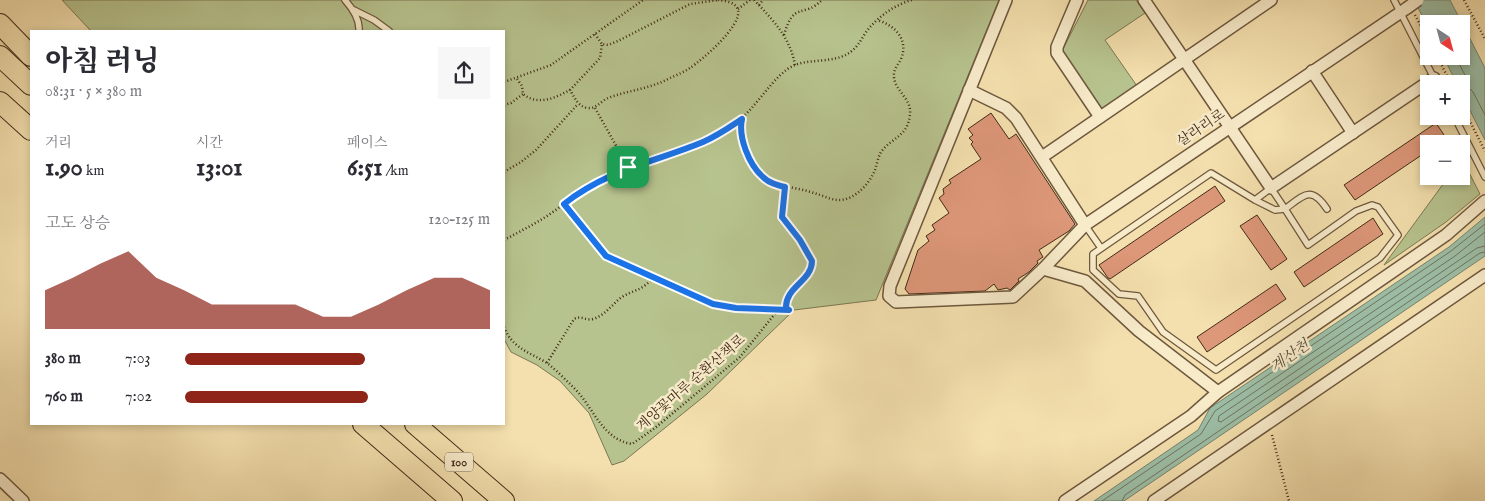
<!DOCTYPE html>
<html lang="ko">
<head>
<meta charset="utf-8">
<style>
  :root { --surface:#fff; --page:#f7f7f7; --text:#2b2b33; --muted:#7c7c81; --accent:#8f2418 }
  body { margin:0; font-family:"IM FELL English","Noto Serif KR",serif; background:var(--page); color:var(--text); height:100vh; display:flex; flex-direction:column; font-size:19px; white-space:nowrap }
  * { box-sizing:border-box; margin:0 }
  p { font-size:16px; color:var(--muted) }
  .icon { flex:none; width:28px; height:28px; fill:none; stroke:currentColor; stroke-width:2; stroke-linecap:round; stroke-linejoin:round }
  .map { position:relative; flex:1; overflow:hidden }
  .sheet { position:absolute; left:30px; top:30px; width:475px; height:395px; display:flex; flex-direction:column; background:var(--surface); border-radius:0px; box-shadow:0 2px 8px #0003 }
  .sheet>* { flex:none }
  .needle { width:32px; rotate:144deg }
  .tools { position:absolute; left:1420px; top:15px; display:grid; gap:10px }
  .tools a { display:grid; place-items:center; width:50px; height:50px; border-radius:0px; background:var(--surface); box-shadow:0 2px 8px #0003; font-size:25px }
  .pin { position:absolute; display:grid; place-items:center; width:42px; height:42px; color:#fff; margin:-21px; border-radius:10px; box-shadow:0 2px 8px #0006 }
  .round { display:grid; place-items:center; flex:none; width:52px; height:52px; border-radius:0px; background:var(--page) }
  .headline { display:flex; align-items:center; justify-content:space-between; height:85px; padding:0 15px }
  h1 { font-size:28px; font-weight:800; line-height:38px }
  .figures { display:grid; grid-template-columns:repeat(3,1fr); gap:8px; height:85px; padding:5px 15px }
  .figures div { display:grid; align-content:center }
  .figures b { font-size:25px; font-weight:800 }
  .figures small { font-size:14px; font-weight:400 }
  .figures p { font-size:14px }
  .chart { height:140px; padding:10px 15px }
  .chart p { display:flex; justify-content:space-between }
  .chart svg { width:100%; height:90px; margin-top:5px; fill:var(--accent); opacity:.7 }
  ul { padding:0 15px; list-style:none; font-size:16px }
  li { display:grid; grid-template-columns:80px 60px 1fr; align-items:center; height:38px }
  li i { height:12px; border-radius:6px; background:var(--accent) }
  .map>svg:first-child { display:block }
  .green { fill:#b7c38e; stroke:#7c7753 }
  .water { fill:#9cbea6; stroke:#78836d }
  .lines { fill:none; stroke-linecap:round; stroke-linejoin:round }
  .shore { stroke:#6f745f; stroke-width:1 }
  .building { fill:#dd9779; stroke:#422b18 }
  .lane-casing { stroke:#6e583e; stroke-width:8 }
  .street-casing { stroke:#6e583e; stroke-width:14 }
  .highway-casing { stroke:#422b18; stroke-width:22 }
  .path { stroke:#422b18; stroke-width:2.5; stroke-dasharray:1 2.5; stroke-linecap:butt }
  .lane { stroke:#f8ebca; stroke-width:5.5 }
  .street { stroke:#f8ebca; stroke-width:11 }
  .highway { stroke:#f4e0ae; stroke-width:20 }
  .street-bridge-casing { stroke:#6e583e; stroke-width:14; stroke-linecap:butt }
  .street-bridge { stroke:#f8ebca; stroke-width:11 }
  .route-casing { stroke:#fff; stroke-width:10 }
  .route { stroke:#1a73e8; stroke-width:6 }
  .labels { text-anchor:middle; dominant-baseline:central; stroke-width:5; stroke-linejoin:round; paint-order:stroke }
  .shield { fill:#f8ebca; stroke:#79654d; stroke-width:1 }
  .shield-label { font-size:12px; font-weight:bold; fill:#422b18 }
  .street-label { font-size:14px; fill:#422b18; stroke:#f8ebca }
  .water-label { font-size:15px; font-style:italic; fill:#58503c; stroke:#f8ebca }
</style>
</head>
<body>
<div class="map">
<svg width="1485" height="501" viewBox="0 0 1485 501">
  <rect width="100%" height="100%" fill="#f4e0ae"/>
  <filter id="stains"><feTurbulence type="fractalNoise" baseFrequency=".004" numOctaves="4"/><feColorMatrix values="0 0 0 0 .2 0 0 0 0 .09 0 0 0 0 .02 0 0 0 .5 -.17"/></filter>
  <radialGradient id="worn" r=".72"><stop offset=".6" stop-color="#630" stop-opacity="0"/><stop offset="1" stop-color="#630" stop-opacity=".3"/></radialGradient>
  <g class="green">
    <polygon points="62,0 999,0 876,300 794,310 707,394 624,461 612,465 589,413 560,381 537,365 511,352 504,339 504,31 91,31"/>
    <polygon points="1088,0 1136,0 1145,13 1105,40 1137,86 1102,111 1063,55 1062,51"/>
    <polygon points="1462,159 1480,194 1446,222 1384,265 1449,176 1461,176"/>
  </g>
  <g class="water">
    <polygon points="1414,0 1450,0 1485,68 1485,140 1461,93 1461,84 1457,84 1443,56 1461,56 1461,24 1429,24 1429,29"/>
    <polygon points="1485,217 1485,256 1124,501 1094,501 1198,430 1210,408 1449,247"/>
  </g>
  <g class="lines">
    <g class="shore">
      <polyline points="1455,56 1466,77 1467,86 1473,92 1485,115"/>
      <polyline points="1485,232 1455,256 1219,416 1218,421 1221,422 1477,248 1485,246"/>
      <polyline points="1102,501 1201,434 1215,411 1451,251 1485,224"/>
      <polyline points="1122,501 1125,495 1480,253 1485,252"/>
    </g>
  </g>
  <g class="building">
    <polygon points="991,113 1009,139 1016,134 1075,224 1069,231 1039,250 1043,257 1037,261 1038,263 1029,272 1018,279 1019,281 1010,290 1007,288 998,290 994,284 985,291 909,294 905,289 918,250 929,241 926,236 935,230 932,225 949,213 939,198 944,194 943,189 951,183 949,180 981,159 971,144 973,142 969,138 973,135 968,129"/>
    <polygon points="1436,123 1446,138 1437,144 1429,144 1429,150 1355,200 1344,185"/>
    <polygon points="1215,186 1225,201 1110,279 1108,278 1099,265"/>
    <polygon points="1257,215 1287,259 1271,270 1240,226"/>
    <polygon points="1373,218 1383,234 1304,287 1294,272"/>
    <polygon points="1276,284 1286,299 1207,352 1197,337"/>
  </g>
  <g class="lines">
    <g class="lane-casing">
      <g id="lane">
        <path d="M345,0C353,9 360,19 359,31"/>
        <polyline points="1394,0 1437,84"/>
        <polyline points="354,10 374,20 389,31"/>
        <polyline points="1454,116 1485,177"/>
        <path d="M1255,200L1275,210L1285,209L1308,245L1356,211L1372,205L1378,207L1398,235L1380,258L1216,370L1163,332L1138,296L1119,294L1093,270V254L1211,173L1255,200L1271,188L1285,209C1304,195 1311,185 1327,209"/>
        <polyline points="1085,225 1101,248"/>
      </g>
    </g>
    <g class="street-casing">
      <g id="street">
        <polyline points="1006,0 890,286 889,296 896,302 1013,297 1043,269 1085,225 1407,8"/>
        <polyline points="1077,0 1057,47 1057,53 1100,117"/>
        <polyline points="1144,0 1271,188 1434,78"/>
        <polyline points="1312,71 1353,133"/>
        <polyline points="969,90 1006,108 1016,118 1085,225"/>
        <polyline points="1042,157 1271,0"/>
        <polyline points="1043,269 1085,281 1139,331 1218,392 1446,235 1485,201"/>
        <polyline points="0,479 23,501"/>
        <polyline points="1065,501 1191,416 1218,392"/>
        <polyline points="1154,501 1485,275"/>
      </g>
    </g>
    <g class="highway-casing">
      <g id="highway">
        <polyline points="0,24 31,56"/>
        <polyline points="0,56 31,85"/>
        <polyline points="0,102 31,130"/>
        <polyline points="363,424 452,501"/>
        <polyline points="415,424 504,501"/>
      </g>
    </g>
    <g class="path">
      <path d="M718,0C725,1 736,2 738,10C742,26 702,60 690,68C684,72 677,75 670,78C650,89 629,90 608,98C601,101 596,109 588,108C578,107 575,98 570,90L600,58L602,44L608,45L618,41L690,4Z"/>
      <path d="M754,0C773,20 790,37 795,65"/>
      <polyline points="1464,0 1485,39"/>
      <polyline points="759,5 763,0"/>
      <polyline points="738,9 750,0"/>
      <polyline points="1415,15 1429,41"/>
      <polyline points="595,34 602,44"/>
      <path d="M784,35C794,0 803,19 822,0"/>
      <polyline points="1437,56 1451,84"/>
      <path d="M517,79L522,86L523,94C538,106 555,98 570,90"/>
      <polyline points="504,82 551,65 643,0"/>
      <polyline points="1461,104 1485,151"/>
      <polyline points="504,105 511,103 523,94"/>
      <polyline points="595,108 628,167"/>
      <path d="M742,119C738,143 753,172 773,183C787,187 803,189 817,194C824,196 831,200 839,200C855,200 869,184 875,170C877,164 878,157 881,152C892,137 908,137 910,114C912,99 895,91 894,77C893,70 898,65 901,59C909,40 895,25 877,20"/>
      <polyline points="504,172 521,162 536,150 578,104"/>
      <path d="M785,187L782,217L800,240L812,261C812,281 785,287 786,308L789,310H794"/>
      <polyline points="564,204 606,256 713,304 735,308 789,310"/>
      <path d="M504,240C519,232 535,224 550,214C566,203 580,191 597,182C641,159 691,152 733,125C756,110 774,73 795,65C813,58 837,64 853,50C860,44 864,33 871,26C882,14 897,4 912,0"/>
      <path d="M504,327C512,348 529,352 547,363C556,370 565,379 573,387C594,407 601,439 632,444L655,428L740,357L778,310"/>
      <path d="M547,363L574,319C581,315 586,321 593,319C606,315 612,304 622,297C633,290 644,290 652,278"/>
      <polyline points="1272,435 1289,501"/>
    </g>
    <use href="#lane" class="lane"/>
    <use href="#street" class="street"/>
    <use href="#highway" class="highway"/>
    <g class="street-bridge-casing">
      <polyline id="street-bridge" points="1407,8 1418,0"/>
    </g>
    <use href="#street-bridge" class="street-bridge"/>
  </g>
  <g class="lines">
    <g class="route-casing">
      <path id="route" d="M742,119C738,137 749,165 763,177C769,183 777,185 785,187L782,217L800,240L812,261C812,281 785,287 786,308L789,310L736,308L713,304L606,256L564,204C609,169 652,163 703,142C717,136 730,127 742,119Z"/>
    </g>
    <use href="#route" class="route"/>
  </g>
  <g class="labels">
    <rect class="shield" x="445" y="452.5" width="28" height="19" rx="4"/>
    <g class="shield-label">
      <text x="459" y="462">100</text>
    </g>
    <g class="street-label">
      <text transform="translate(1201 128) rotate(-34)">살라리로</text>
      <text transform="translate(691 383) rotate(-41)">계양꽃마루 순환산책로</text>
    </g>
    <g class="water-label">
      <text transform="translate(1290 356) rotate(-35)">계산천</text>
    </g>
  </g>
  <rect width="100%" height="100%" filter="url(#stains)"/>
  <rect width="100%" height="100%" fill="url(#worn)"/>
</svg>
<div class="tools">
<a><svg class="needle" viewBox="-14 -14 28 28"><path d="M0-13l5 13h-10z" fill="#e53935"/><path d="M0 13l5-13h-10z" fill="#7c7c81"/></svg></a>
<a>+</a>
<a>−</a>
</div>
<div class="pin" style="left:628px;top:167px;background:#1e9e55"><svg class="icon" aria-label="arrive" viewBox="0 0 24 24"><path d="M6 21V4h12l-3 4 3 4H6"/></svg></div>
<section class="sheet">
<div class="headline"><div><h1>아침 러닝</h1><p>08:31 · 5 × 380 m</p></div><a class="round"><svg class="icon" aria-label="share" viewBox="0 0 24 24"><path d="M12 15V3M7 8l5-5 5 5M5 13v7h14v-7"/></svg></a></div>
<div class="figures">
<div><p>거리</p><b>1.90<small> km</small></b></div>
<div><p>시간</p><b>13:01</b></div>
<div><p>페이스</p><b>6:51<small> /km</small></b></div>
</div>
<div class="chart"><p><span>고도 상승</span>120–125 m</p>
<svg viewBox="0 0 160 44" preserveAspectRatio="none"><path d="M0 44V25L10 19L20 12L30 6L40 19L50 25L60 32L70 32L80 32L90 32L100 38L110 38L120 32L130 25L140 19L150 19L160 25V44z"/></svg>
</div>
<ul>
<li><b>380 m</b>7:03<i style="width:59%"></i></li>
<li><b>760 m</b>7:02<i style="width:60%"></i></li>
</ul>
</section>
</div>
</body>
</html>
